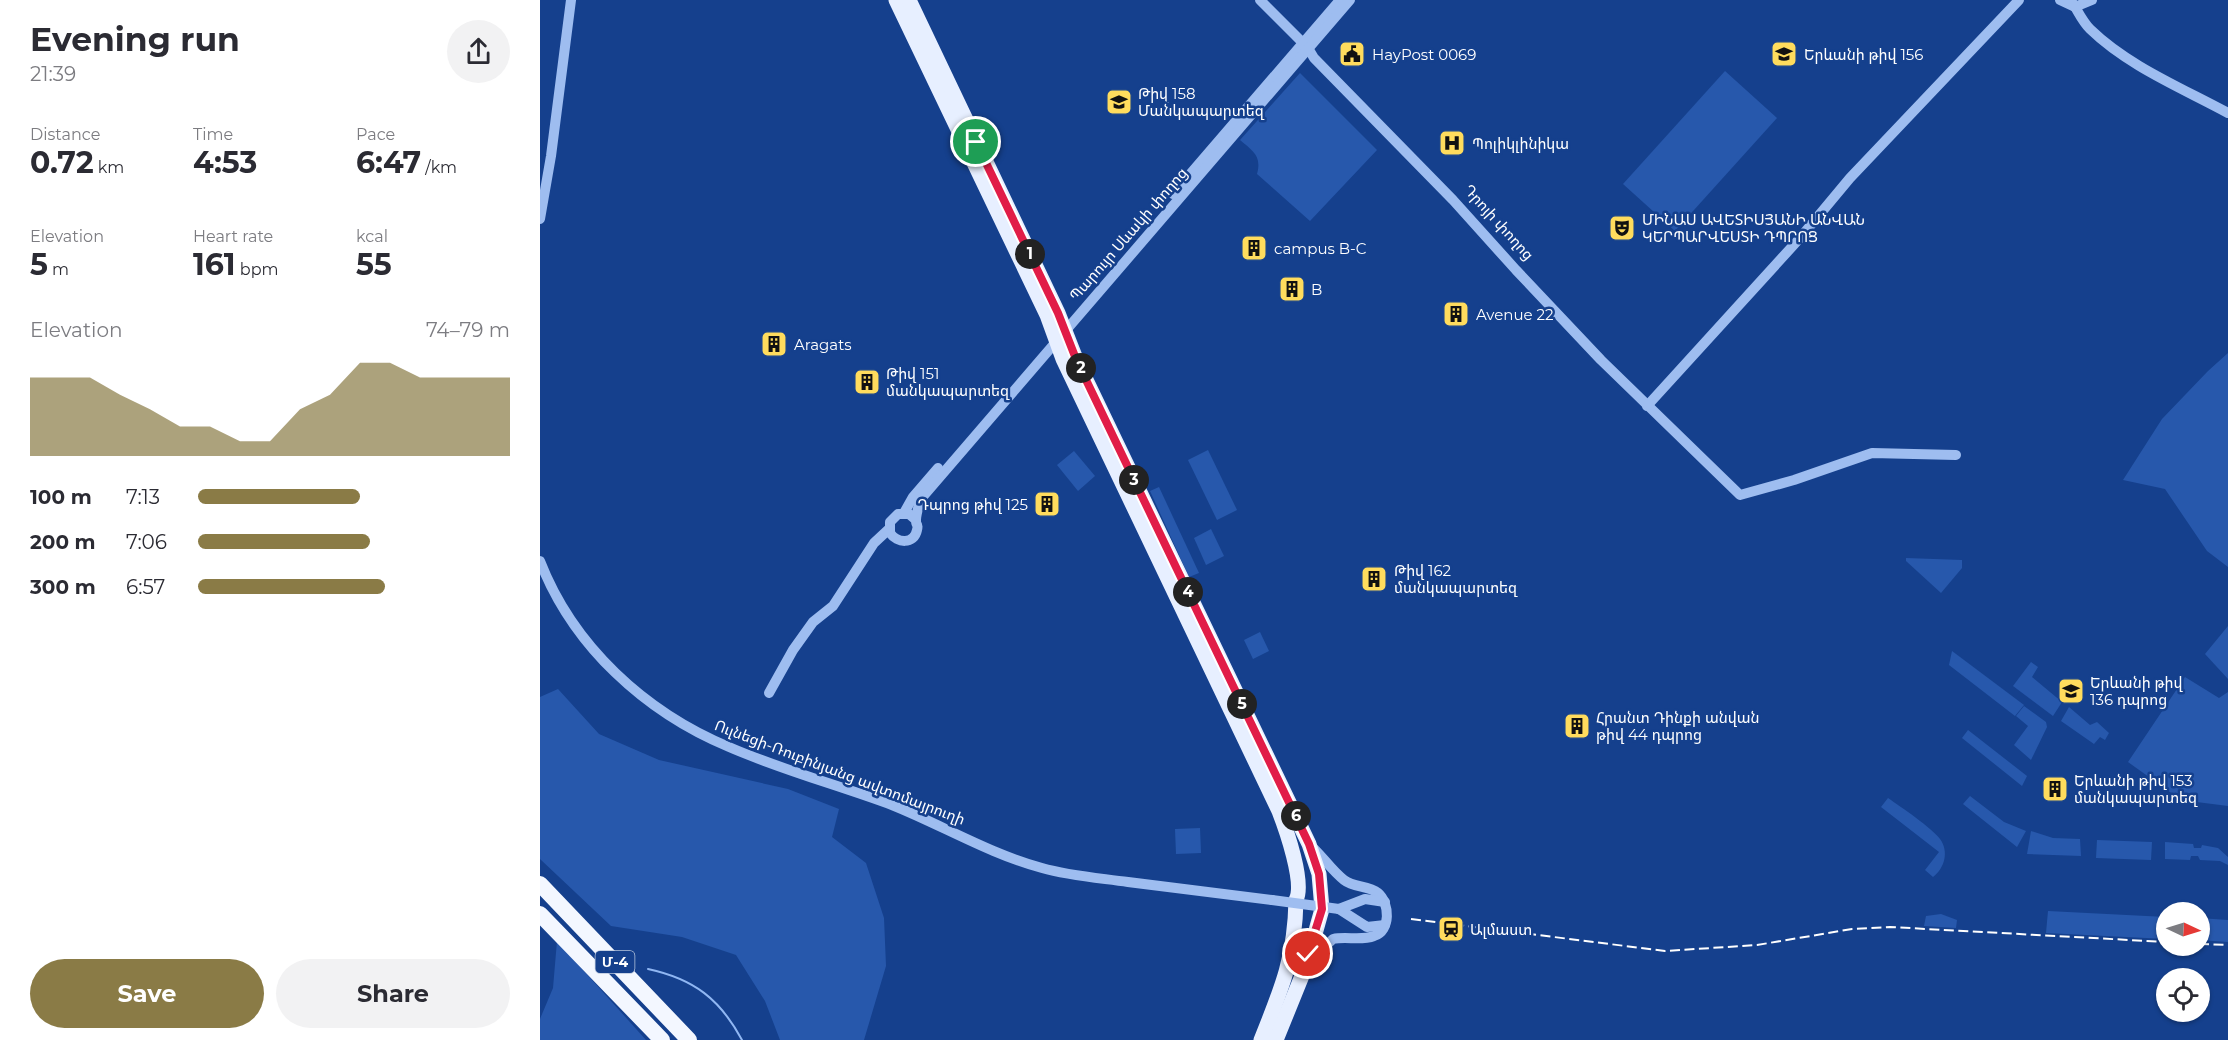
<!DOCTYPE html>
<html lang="en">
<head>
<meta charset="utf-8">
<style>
  :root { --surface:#fff; --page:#f2f2f3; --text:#2b2b33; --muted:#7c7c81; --accent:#8a7b46 }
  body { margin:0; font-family:Montserrat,"Noto Sans Armenian",sans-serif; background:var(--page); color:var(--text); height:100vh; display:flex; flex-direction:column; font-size:22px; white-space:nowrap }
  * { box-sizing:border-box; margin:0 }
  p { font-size:20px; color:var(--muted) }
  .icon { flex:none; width:33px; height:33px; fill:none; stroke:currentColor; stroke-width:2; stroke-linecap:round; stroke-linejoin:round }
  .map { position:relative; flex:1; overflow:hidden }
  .details { display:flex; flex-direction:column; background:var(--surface); width:540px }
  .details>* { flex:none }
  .needle { width:39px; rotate:94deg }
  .fabs { position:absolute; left:1616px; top:902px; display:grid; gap:12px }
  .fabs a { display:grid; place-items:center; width:54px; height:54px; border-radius:50%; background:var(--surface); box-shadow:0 2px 4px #0004; font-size:30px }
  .pin { position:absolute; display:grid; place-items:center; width:51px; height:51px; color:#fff; margin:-26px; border:3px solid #fff; border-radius:50%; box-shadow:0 2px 6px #0007 }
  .km { position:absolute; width:30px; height:30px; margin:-15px; border-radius:50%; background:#222; color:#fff; font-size:16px; line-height:30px; text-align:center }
  .round { display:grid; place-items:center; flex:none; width:63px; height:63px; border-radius:32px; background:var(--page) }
  .summary { display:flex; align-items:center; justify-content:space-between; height:102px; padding:0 30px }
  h1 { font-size:33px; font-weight:700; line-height:45px }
  .figures { display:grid; grid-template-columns:repeat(3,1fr); gap:9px; height:102px; padding:6px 30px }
  .figures div { display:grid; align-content:center }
  .figures b { font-size:30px; font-weight:700 }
  .figures small { font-size:16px; font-weight:400 }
  .figures p { font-size:16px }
  .chart { height:168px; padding:12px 30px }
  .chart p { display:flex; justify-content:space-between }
  .chart svg { width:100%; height:108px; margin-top:6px; fill:var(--accent); opacity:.7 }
  .cta { display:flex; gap:12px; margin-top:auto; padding:12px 30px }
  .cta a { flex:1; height:69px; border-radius:36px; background:var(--accent); color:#fff; font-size:24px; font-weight:700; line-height:69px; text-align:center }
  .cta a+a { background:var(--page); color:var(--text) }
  ul { padding:0 30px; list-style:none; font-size:20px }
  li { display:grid; grid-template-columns:96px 72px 1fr; align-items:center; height:45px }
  li i { height:15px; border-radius:8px; background:var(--accent) }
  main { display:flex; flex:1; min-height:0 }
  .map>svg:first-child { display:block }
  .green { fill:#2758ac }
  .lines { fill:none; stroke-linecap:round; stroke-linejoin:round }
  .stream { stroke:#90b7f3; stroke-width:2 }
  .tertiary { stroke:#9ebdf0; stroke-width:10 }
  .primary { stroke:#e7efff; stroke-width:15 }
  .trunk { stroke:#f3f7ff; stroke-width:16 }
  .rail { stroke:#fff; stroke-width:2; stroke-dasharray:10 4.5; stroke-linecap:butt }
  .tertiary-bridge { stroke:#9ebdf0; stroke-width:10 }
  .route-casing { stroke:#fff; stroke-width:12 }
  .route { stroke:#e11d48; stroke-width:8 }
  .labels { text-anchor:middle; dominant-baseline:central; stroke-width:5; stroke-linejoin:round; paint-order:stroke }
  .shield { fill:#15408d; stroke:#b9c6dd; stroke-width:1.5 }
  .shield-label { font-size:14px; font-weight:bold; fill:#fff }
  .poi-label { font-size:15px; fill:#fff; stroke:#15408d; text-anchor:start }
  .street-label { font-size:15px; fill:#fff; stroke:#15408d }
</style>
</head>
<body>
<main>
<section class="details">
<div class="summary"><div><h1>Evening run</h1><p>21:39</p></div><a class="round"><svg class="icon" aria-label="share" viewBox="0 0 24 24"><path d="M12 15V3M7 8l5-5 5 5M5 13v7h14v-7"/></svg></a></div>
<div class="figures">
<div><p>Distance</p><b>0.72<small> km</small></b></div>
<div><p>Time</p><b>4:53</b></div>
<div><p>Pace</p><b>6:47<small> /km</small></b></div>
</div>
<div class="figures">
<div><p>Elevation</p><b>5<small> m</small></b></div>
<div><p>Heart rate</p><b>161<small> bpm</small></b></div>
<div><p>kcal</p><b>55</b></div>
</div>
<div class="chart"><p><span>Elevation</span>74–79 m</p>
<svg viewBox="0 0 160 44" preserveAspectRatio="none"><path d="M0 44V12L10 12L20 12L30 19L40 25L50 32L60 32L70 38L80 38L90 25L100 19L110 6L120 6L130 12L140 12L150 12L160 12V44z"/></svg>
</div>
<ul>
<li><b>100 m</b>7:13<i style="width:52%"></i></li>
<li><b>200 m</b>7:06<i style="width:55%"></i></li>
<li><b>300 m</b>6:57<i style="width:60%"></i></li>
</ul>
<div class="cta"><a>Save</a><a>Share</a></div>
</section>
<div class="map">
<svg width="1688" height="1040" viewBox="0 0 1688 1040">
  <rect width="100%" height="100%" fill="#15408d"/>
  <g class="green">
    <polygon points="1185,71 1237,118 1135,231 1083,184"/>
    <path d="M760,73L837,150L770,221L717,174C722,156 713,151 700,140Z"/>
    <polygon points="1688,353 1688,567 1667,551 1625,489 1583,480 1622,419 1668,371"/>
    <polygon points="668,450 697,510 677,520 648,460"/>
    <polygon points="534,451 555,476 538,491 517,465"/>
    <polygon points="619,487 659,573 649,577 610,491"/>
    <polygon points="671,529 684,556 666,565 654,538"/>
    <polygon points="1366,558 1422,560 1422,568 1401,593 1366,561"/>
    <polygon points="1688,626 1688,679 1665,654"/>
    <polygon points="720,632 729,651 713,659 704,640"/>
    <polygon points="1412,651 1484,705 1475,716 1409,665"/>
    <polygon points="1491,662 1498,667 1492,677 1522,702 1513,716 1473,686"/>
    <polygon points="1645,677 1679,698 1688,692 1688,806 1641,800 1588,762"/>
    <polygon points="18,689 59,734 119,760 248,789 299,809 292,837 326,863 344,918 346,966 324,1040 240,1040 225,1001 196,955 142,937 71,926 0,859 0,697"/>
    <polygon points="1484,706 1506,722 1507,727 1491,760 1474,745 1488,726 1476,716"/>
    <polygon points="1529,707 1550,725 1557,722 1569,733 1565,740 1560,737 1554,744 1521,721"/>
    <polygon points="1428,730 1487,776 1482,786 1422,738"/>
    <polygon points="1430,796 1464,822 1486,831 1477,847 1423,804"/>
    <path d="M1348,798C1361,807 1392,828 1400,839C1409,851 1405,868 1393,877L1385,870L1399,852L1341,807Z"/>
    <polygon points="660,828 661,853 636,854 635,829"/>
    <polygon points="1491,831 1513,838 1540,839 1541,856 1487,854"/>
    <polygon points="1557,840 1612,842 1611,860 1556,858"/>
    <polygon points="1625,842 1653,844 1654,848 1661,848 1662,845 1678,848 1688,857 1688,865 1680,861 1660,860 1658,856 1651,856 1650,860 1625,859"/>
    <polygon points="1508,911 1626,917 1626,939 1506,933"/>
    <polygon points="1401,914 1417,920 1416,928 1384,926 1386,916"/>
    <polygon points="1659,918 1688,920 1688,942 1659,940"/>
    <polygon points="17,941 106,1040 0,1040 0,1019 13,988"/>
  </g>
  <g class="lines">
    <path class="stream" d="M108,969C154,979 180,999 202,1040"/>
    <g class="tertiary">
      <polyline points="720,0 767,47"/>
      <polyline points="1520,0 1535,7 1552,0"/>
      <path d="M1527,0L1532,2C1538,11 1542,21 1550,29C1588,66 1642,88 1688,113"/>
      <polyline points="768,48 774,58 913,200 976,270 1061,360 1200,495 1254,480 1332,453 1416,455"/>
      <polyline points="633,194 800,0"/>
      <polyline points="0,219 11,156 31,0"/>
      <polyline points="1107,406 1260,238 1310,178 1479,0"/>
      <polyline points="364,513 373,497 398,468"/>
      <path d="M376,520L369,514H358L350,522V533C357,543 374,545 377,530C379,522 376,528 376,520C376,514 379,506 380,500L810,0"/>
      <path d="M0,561C33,646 105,712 189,747C242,770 298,785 352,805C402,825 450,854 502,868C530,876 560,878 588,882C636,888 684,894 732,900"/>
      <polyline points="229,693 253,650 273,622 293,606 334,543 349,529"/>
      <path d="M769,844C782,855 791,870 804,880C814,888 828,885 838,893C850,903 851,931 834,936C821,941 806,936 793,939L770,961"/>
      <polyline points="799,909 827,927 845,925"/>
      <polyline points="799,909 825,899 845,902"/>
    </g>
    <g class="primary">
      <path d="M356,0L507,315L523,359L739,811C746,829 765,883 756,900C755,957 742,988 721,1040"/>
      <polyline points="369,0 518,313 536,359 769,844 779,874 782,909 766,966 736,1040"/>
    </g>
    <g class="trunk">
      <polyline points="0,884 149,1040"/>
      <polyline points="0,914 122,1040"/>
    </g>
    <g class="rail">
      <polyline points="871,919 1125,951 1217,945 1312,929 1350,927 1626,942"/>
      <polyline points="1659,944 1688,945"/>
    </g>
    <polyline class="tertiary-bridge" points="732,900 799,909"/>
  </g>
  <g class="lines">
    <g class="route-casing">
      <polyline id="route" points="436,142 518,313 536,359 769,844 779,874 782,909 768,954"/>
    </g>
    <use href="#route" class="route"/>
  </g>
  <defs>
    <g id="civic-square" transform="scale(1.35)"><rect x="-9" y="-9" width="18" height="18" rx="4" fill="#ffdc5d" stroke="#15408d"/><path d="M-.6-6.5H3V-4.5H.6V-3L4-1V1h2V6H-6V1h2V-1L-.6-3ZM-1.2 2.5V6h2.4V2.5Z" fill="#111"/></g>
    <g id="school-square" transform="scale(1.35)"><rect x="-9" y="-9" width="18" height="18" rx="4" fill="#ffdc5d" stroke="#15408d"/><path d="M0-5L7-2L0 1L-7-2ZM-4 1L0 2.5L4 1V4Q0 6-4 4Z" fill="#111"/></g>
    <g id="hospital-square" transform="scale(1.35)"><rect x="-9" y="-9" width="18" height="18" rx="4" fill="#ffdc5d" stroke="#15408d"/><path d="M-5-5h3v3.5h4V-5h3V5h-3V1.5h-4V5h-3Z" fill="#111"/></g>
    <g id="theatre-square" transform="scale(1.35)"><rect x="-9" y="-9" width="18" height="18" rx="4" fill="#ffdc5d" stroke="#15408d"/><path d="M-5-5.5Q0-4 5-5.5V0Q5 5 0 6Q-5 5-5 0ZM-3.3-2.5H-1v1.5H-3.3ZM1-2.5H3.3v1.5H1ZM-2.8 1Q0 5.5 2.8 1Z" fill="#111"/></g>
    <g id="building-square" transform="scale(1.35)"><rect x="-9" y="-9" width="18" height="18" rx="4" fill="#ffdc5d" stroke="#15408d"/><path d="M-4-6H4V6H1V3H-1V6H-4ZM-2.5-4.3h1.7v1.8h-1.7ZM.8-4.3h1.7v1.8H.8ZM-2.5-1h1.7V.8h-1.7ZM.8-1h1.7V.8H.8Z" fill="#111"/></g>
    <g id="station-square" transform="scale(1.35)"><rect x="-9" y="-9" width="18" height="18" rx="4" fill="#ffdc5d" stroke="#15408d"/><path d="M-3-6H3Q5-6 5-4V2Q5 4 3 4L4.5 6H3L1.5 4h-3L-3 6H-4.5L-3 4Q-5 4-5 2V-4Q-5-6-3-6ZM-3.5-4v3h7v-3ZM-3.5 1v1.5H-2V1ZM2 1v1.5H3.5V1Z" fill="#111"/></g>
  </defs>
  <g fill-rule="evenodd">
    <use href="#civic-square" x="812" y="54"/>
    <use href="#school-square" x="1244" y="54"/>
    <use href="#school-square" x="579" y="102"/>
    <use href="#hospital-square" x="912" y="143"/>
    <use href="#theatre-square" x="1082" y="228"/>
    <use href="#building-square" x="714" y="248"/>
    <use href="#building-square" x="752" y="289"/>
    <use href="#building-square" x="916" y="314"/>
    <use href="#building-square" x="234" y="344"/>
    <use href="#building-square" x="327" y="382"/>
    <use href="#building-square" x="507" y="504"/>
    <use href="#building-square" x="834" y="579"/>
    <use href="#school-square" x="1531" y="691"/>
    <use href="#building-square" x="1037" y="726"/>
    <use href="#building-square" x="1515" y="789"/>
    <use href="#station-square" x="911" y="929"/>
  </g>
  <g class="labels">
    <rect class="shield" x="55.5" y="951" width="39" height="22" rx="4.5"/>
    <g class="shield-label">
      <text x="75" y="962">Մ-4</text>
    </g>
    <g class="poi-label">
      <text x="832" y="54">HayPost 0069</text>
      <text x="1264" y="54">Երևանի թիվ 156</text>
      <text x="598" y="93">Թիվ 158<tspan x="598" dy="17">Մանկապարտեզ</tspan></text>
      <text x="932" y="143">Պոլիկլինիկա</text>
      <text x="1102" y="219">ՄԻՆԱՍ ԱՎԵՏԻՍՅԱՆԻ ԱՆՎԱՆ<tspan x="1102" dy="17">ԿԵՐՊԱՐՎԵՍՏԻ ԴՊՐՈՑ</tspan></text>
      <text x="734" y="248">campus B-C</text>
      <text x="771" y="289">B</text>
      <text x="936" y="314">Avenue 22</text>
      <text x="254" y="344">Aragats</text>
      <text x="346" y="373">Թիվ 151<tspan x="346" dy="17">մանկապարտեզ</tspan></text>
      <text x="488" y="504" text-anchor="end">Դպրոց թիվ 125</text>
      <text x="854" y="570">Թիվ 162<tspan x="854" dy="17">մանկապարտեզ</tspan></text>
      <text x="1550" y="682">Երևանի թիվ<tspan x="1550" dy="17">136 դպրոց</tspan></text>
      <text x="1056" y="717">Հրանտ Դինքի անվան<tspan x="1056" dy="17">թիվ 44 դպրոց</tspan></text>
      <text x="1534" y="780">Երևանի թիվ 153<tspan x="1534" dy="17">մանկապարտեզ</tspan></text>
      <text x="930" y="929">Ալմաստ</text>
    </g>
    <g class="street-label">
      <text transform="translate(959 222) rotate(48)">Դրոյի փողոց</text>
      <text transform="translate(588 234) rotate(-49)">Պարույր Սևակի փողոց</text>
      <text transform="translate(300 772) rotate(21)">Ուլնեցի-Ռուբինյանց ավտոմայրուղի</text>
    </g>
  </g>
</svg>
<div class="fabs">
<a><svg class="needle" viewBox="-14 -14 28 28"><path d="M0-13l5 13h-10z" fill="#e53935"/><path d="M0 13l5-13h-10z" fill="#7c7c81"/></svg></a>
<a><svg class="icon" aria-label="locate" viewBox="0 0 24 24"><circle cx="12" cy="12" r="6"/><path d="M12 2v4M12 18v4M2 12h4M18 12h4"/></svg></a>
</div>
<div class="pin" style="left:436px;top:142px;background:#1e9e55"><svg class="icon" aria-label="arrive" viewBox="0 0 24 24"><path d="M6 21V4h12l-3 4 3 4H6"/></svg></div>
<div class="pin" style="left:768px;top:954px;background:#d93025"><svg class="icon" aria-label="check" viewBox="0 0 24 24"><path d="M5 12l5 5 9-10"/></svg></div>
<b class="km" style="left:490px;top:254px">1</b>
<b class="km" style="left:541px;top:368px">2</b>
<b class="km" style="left:594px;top:480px">3</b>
<b class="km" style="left:648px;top:592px">4</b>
<b class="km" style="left:702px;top:704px">5</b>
<b class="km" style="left:756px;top:816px">6</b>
</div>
</main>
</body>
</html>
